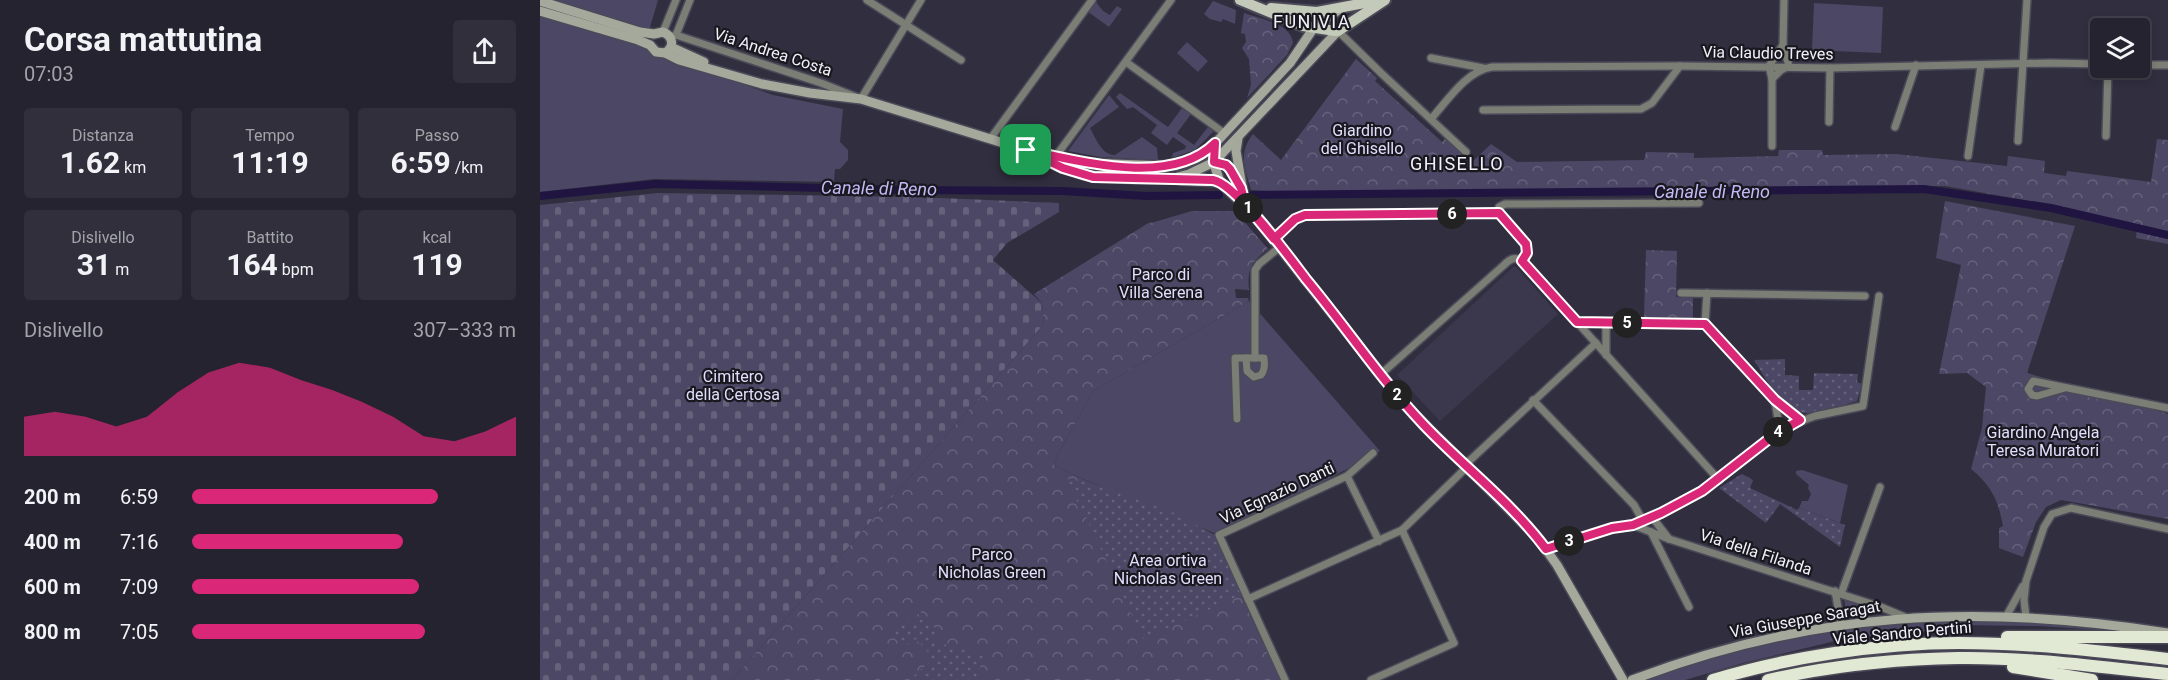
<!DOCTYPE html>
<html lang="it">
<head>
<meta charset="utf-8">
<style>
  :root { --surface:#25232f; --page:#312f3b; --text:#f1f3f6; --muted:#a3a4aa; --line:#42404b; --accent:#db2777 }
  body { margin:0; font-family:Roboto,sans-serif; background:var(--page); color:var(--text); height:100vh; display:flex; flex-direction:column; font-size:22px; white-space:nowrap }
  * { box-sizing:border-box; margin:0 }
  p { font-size:20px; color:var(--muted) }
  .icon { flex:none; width:33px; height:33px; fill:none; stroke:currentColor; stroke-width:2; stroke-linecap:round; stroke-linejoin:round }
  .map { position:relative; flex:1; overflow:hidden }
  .side { display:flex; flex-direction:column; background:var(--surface); width:540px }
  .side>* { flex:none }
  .tools { position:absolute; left:1550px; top:18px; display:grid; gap:12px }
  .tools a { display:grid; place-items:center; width:60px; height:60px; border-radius:6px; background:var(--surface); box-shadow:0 3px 9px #0003,0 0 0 2px var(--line); font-size:30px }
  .pin { position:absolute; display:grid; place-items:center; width:51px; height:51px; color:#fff; margin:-26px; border-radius:12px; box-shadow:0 3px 9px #0006 }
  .km { position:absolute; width:30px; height:30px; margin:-15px; border-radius:50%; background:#222; color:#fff; font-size:16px; line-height:30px; text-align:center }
  .round { display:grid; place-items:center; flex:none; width:63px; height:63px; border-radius:6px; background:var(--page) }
  .headline { display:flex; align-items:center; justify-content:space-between; height:102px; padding:0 24px }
  h1 { font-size:33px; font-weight:700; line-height:45px }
  .figures { display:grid; grid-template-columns:repeat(3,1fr); gap:9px; height:102px; padding:6px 24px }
  .figures div { display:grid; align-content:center; border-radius:6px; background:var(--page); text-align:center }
  .figures b { font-size:30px; font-weight:700 }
  .figures small { font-size:16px; font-weight:400 }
  .figures p { font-size:16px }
  .chart { height:168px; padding:12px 24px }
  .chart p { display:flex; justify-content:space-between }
  .chart svg { width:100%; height:108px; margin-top:6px; fill:var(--accent); opacity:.7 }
  ul { padding:0 24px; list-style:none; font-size:20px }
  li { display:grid; grid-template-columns:96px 72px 1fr; align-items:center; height:45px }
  li i { height:15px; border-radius:8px; background:var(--accent) }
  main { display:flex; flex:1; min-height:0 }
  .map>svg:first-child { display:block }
  .built { fill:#3b384e }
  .grass { fill:#4c4765 }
  .cemetery { fill:url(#cemetery-stones) }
  .park { fill:url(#park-crowns) }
  .garden { fill:url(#garden-dots) }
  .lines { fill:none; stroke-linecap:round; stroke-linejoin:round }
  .canal { stroke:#201540; stroke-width:8 }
  .street-casing { stroke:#4c4a59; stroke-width:10 }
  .secondary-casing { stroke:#4c4a59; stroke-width:12 }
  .primary-casing { stroke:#4c4a59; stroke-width:14 }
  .highway-casing { stroke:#4c4a59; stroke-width:15 }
  .street { stroke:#7a7e75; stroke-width:7 }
  .secondary { stroke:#a4a99c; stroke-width:9 }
  .primary { stroke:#c4cab9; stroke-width:10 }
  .highway { stroke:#e1e9d4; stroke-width:12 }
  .route-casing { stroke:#fff; stroke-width:12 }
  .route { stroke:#db2777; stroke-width:8 }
  .labels { text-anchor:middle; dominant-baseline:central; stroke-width:4.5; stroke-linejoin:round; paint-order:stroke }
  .street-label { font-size:16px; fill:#f2f1fb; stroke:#19181f }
  .park-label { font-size:16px; fill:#e2defe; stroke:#19181f }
  .neighbourhood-label { font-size:18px; letter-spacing:1.5px; fill:#f2f1fb; stroke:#19181f }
  .water-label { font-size:18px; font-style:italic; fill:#c2b9f7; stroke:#19181f }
</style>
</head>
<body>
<main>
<section class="side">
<div class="headline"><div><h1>Corsa mattutina</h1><p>07:03</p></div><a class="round"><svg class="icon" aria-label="share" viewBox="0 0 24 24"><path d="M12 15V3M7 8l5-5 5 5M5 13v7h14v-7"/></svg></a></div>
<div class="figures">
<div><p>Distanza</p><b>1.62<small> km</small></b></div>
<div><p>Tempo</p><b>11:19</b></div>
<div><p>Passo</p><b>6:59<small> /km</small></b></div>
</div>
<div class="figures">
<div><p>Dislivello</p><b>31<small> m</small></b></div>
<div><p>Battito</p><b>164<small> bpm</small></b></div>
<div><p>kcal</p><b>119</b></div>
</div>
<div class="chart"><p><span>Dislivello</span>307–333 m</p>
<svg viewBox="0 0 160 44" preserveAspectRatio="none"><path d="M0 44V28L10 26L20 28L30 32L40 28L50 18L60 10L70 6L80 8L90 13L100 17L110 22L120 28L130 36L140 38L150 34L160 28V44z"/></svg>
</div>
<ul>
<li><b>200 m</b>6:59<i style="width:76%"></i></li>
<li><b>400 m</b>7:16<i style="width:65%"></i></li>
<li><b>600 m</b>7:09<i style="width:70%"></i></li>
<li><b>800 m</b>7:05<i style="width:72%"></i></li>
</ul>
</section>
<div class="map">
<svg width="1628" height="680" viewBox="0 0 1628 680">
  <defs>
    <pattern id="cemetery-stones" width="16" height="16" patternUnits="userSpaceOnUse" patternTransform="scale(1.5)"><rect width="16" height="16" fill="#4c4765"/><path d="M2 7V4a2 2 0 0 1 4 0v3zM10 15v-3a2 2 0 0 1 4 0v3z" fill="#66627c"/></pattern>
    <pattern id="park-crowns" width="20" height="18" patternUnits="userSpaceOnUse" patternTransform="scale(1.5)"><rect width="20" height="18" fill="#4c4765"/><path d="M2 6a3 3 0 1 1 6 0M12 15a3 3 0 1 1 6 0" fill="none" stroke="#66627c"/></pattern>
    <pattern id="garden-dots" width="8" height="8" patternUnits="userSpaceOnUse" patternTransform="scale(1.5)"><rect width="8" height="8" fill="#4c4765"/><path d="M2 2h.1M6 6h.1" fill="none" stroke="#66627c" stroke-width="1.8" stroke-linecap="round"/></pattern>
  </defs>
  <rect width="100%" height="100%" fill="#312f3f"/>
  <polygon class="built" points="973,267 976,267 1018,314 900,421 857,375"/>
  <g class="grass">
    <polygon points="0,0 118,0 104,48 233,95 303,109 300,142 308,150 308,160 300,169 295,169 294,182 114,179 0,192"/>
    <polygon points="555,1 563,11 570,15 577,6 582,9 569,27 547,11"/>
    <polygon points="673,1 696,10 695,24 683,19 681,22 670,19 664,14"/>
    <polygon points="1274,3 1343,7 1341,53 1272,50"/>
    <polygon points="647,42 668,61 658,72 637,53"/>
    <polygon points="580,93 628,127 642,108 651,114 637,133 654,145 668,127 674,131 655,150 632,158 633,153 645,149 646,146 633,137 627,145 611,133 617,125 593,107 587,109 576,97"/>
    <path d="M569,95L579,107L550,128C556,138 561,155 575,155L602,137L617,148L618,160L560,157L528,151Z"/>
    <polygon points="709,301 840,451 726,513 679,535 531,474 514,465 518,454 553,391"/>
    <polygon points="1262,470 1308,485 1300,523 1259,508 1262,501 1268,501 1271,494 1268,488 1269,485 1256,474 1256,471"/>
    <polygon points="1304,597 1336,607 1336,609 1306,613"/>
    <polygon points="1469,618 1604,633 1499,626 1417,625 1395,631 1346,634 1295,641 1203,663 1145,680 1104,680 1195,649 1339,622"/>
  </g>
  <polygon class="cemetery" points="118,193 375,197 519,203 519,212 467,243 453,260 502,303 504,324 192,680 0,680 0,205"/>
  <g class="park">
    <path d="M704,13C720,19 751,23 753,43L747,55L707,98L711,85L709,59L702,48L706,42L705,34L701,33Z"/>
    <path d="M816,59L837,78L835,81L902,142L906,138L932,162L951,144L977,162L1104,160L1106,152L1154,153V158L1238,156L1239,150H1282L1283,155L1356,154L1467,166L1468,156L1505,161L1504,173L1526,176L1527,171L1611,182L1617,139L1628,140V244L1596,238L1597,227L1513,205L1405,186L861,192L727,191L711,190C705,168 698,153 713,134L741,160Z"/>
    <path d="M1405,201L1535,226L1487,373L1628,414V519L1521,500L1506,507L1496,522L1483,557L1459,548V528L1463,526C1458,500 1452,486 1431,469L1442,428L1446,387L1427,373L1399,374L1421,265L1396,258Z"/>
    <path d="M652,211H695L728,249C711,262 707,269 709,290L695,289L696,298H708L709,301L553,391L518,454L514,465L531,474L677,536L742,680H192L504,324L502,303L494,294L610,222L611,223Z"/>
    <polygon points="1106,250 1137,251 1136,297 1153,298 1153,318 1104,317"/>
  </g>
  <g class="garden">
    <path d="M1245,359V375L1259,376V390H1273L1274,373L1318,374L1317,382L1322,384L1317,401C1301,405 1283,413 1266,413C1243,414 1225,377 1214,360Z"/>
    <polygon points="1202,474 1213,480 1210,488 1257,510 1259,508 1305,525 1300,547 1240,504 1226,523 1179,488"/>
    <polygon points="530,479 565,487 632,512 677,536 704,594 603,639 544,513 525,480"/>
    <polygon points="378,609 398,632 395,642 444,655 436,680 388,680 382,674 375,680 369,680 392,660 385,654 388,651 375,639 367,646 360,641 353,632 366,620 370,623 375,625 382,618 376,611"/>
  </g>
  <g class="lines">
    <g class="canal">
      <polyline points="712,195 1384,189 1511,208 1628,235"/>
      <polyline points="0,196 116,184 367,190 522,191 606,196 679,195"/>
    </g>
    <g class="street-casing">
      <g id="street">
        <polyline points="327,0 421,60"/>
        <polyline points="798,31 841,73 926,152"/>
        <polyline points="123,32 136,0"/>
        <polyline points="136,35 281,83 321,99 381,0"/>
        <polyline points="133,36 136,35 150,0"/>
        <polyline points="891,58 943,68"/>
        <polyline points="586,62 684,133"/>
        <polyline points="1599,65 1628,65"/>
        <polyline points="1232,79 1241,70 1249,66 1243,45"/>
        <polyline points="943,110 1101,109 1112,103 1140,66"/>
        <path d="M891,119C908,100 926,71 952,67L1140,66L1290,68L1510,63L1560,64"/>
        <polyline points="1289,122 1290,68"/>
        <polyline points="1355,127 1376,65"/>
        <polyline points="1566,136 1568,68"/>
        <polyline points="451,138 552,0"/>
        <polyline points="1478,141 1487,0"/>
        <polyline points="1232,146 1232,79 1229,66 1243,45 1244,0"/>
        <polyline points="516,156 631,0"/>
        <polyline points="1428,156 1441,65"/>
        <polyline points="959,213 959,207 965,204 1159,203"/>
        <path d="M959,213C969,225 997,246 982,261"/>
        <polyline points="734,239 755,219 765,215 959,213"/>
        <polyline points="1141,293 1325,296"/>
        <polyline points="1037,322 1165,324 1235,400 1260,420"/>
        <polyline points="1066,323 1066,355"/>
        <polyline points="1165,324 1167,293"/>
        <path d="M706,358L707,371L714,377L721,375C725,370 725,365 724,358H715"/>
        <path d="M841,374L964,265C970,259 975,256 982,261L1179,480"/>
        <polyline points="1525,388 1497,396 1492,395 1488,389 1493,381 1628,408"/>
        <polyline points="993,400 1094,505 1103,521"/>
        <polyline points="697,419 695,358 715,358 715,270 719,264 740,247"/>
        <polyline points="1235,435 1238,420 1235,400"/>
        <polyline points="926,464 1056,343"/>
        <polyline points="807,476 833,453"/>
        <polyline points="1112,517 1129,539"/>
        <polyline points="1093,525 1129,539 1341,607 1365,617"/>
        <polyline points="1111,532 1149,607"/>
        <polyline points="1006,549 1072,528 1093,525 1112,517 1162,491 1248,426 1275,416 1323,406 1339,296"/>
        <polyline points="1295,591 1301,624"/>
        <polyline points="1301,594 1340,487"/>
        <polyline points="708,599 862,530 928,466"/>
        <polyline points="1467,615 1483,586"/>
        <polyline points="1486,617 1484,600 1486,581 1504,527 1512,514 1531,508 1628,529"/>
        <polyline points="745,680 679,535 807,476 839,541"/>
        <polyline points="831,680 914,643 862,530"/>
      </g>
    </g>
    <g class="secondary-casing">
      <g id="secondary">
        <path d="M0,1L100,32L114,34L123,32C133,36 135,47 125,53"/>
        <polyline points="0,11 98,40 110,45 116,52 125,53 139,60 222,84 270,93 321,99 486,150 546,163 627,166 637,165 657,158 668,151 750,63 775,26 800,9"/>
        <polyline points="131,47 164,62"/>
        <polyline points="698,138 696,151 705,204"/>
        <polyline points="675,143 675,167 680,182 713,214 868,408 997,537 1017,565 1083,680"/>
        <polyline points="499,157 523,168 544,175 596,179 630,179 649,174 674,162 798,31"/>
        <polyline points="672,161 688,166 698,183"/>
        <polyline points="641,180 680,182"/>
        <path d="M1092,680C1273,611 1438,603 1628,633"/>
      </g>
    </g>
    <g class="primary-casing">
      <g id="primary">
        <polyline points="700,0 763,26 795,31 798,31 845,0"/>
        <polyline points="731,8 777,12 840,0"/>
      </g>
    </g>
    <g class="highway-casing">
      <g id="highway">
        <polyline points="1467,637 1628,637"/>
        <polyline points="1473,667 1552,680"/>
        <path d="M1173,680C1248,657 1341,643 1419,643C1489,643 1559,651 1628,659"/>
        <path d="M1228,680C1290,666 1354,659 1418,658C1488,657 1558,667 1628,674"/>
      </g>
    </g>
    <use href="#street" class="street"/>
    <use href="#secondary" class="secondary"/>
    <use href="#primary" class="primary"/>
    <use href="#highway" class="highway"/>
  </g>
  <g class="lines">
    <g class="route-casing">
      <path id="route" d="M486,150L523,168L553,177L673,180C696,184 750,258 766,279C806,327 841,380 884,425C924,467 971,502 1006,549L1072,528L1093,525L1121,513L1162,491L1234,435L1260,420L1235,400L1165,324L1037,322L982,261L987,253L986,244L959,213L765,215L755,219L734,239L705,204L701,188L690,169L686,165L674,162L675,143C631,187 540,161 486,150"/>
    </g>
    <use href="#route" class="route"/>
  </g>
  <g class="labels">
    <g class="street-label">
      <text transform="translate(233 52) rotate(18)">Via Andrea Costa</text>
      <text transform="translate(1228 53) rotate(1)">Via Claudio Treves</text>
      <text transform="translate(737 493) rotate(-25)">Via Egnazio Danti</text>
      <text transform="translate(1216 552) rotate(18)">Via della Filanda</text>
      <text transform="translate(1265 619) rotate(-10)">Via Giuseppe Saragat</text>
      <text transform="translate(1362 633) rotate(-5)">Viale Sandro Pertini</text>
    </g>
    <g class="park-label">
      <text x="822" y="130">Giardino<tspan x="822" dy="18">del Ghisello</tspan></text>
      <text x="621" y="274">Parco di<tspan x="621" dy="18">Villa Serena</tspan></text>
      <text x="193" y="376">Cimitero<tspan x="193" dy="18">della Certosa</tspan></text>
      <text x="1503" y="432">Giardino Angela<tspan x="1503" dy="18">Teresa Muratori</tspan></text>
      <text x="452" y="554">Parco<tspan x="452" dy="18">Nicholas Green</tspan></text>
      <text x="628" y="560">Area ortiva<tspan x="628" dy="18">Nicholas Green</tspan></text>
    </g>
    <g class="neighbourhood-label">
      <text x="772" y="21">FUNIVIA</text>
      <text x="917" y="163">GHISELLO</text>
    </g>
    <g class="water-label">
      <text transform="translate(339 188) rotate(1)">Canale di Reno</text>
      <text x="1172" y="191">Canale di Reno</text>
    </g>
  </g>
</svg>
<div class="tools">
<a><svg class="icon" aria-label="layers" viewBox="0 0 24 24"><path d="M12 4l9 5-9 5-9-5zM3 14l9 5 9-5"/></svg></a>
</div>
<div class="pin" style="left:486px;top:150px;background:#1e9e55"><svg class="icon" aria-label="arrive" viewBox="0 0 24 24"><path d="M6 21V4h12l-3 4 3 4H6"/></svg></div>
<b class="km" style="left:708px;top:208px">1</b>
<b class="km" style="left:857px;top:395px">2</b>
<b class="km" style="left:1029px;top:541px">3</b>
<b class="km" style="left:1238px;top:432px">4</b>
<b class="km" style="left:1087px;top:323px">5</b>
<b class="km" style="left:912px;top:214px">6</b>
</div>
</main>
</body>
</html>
